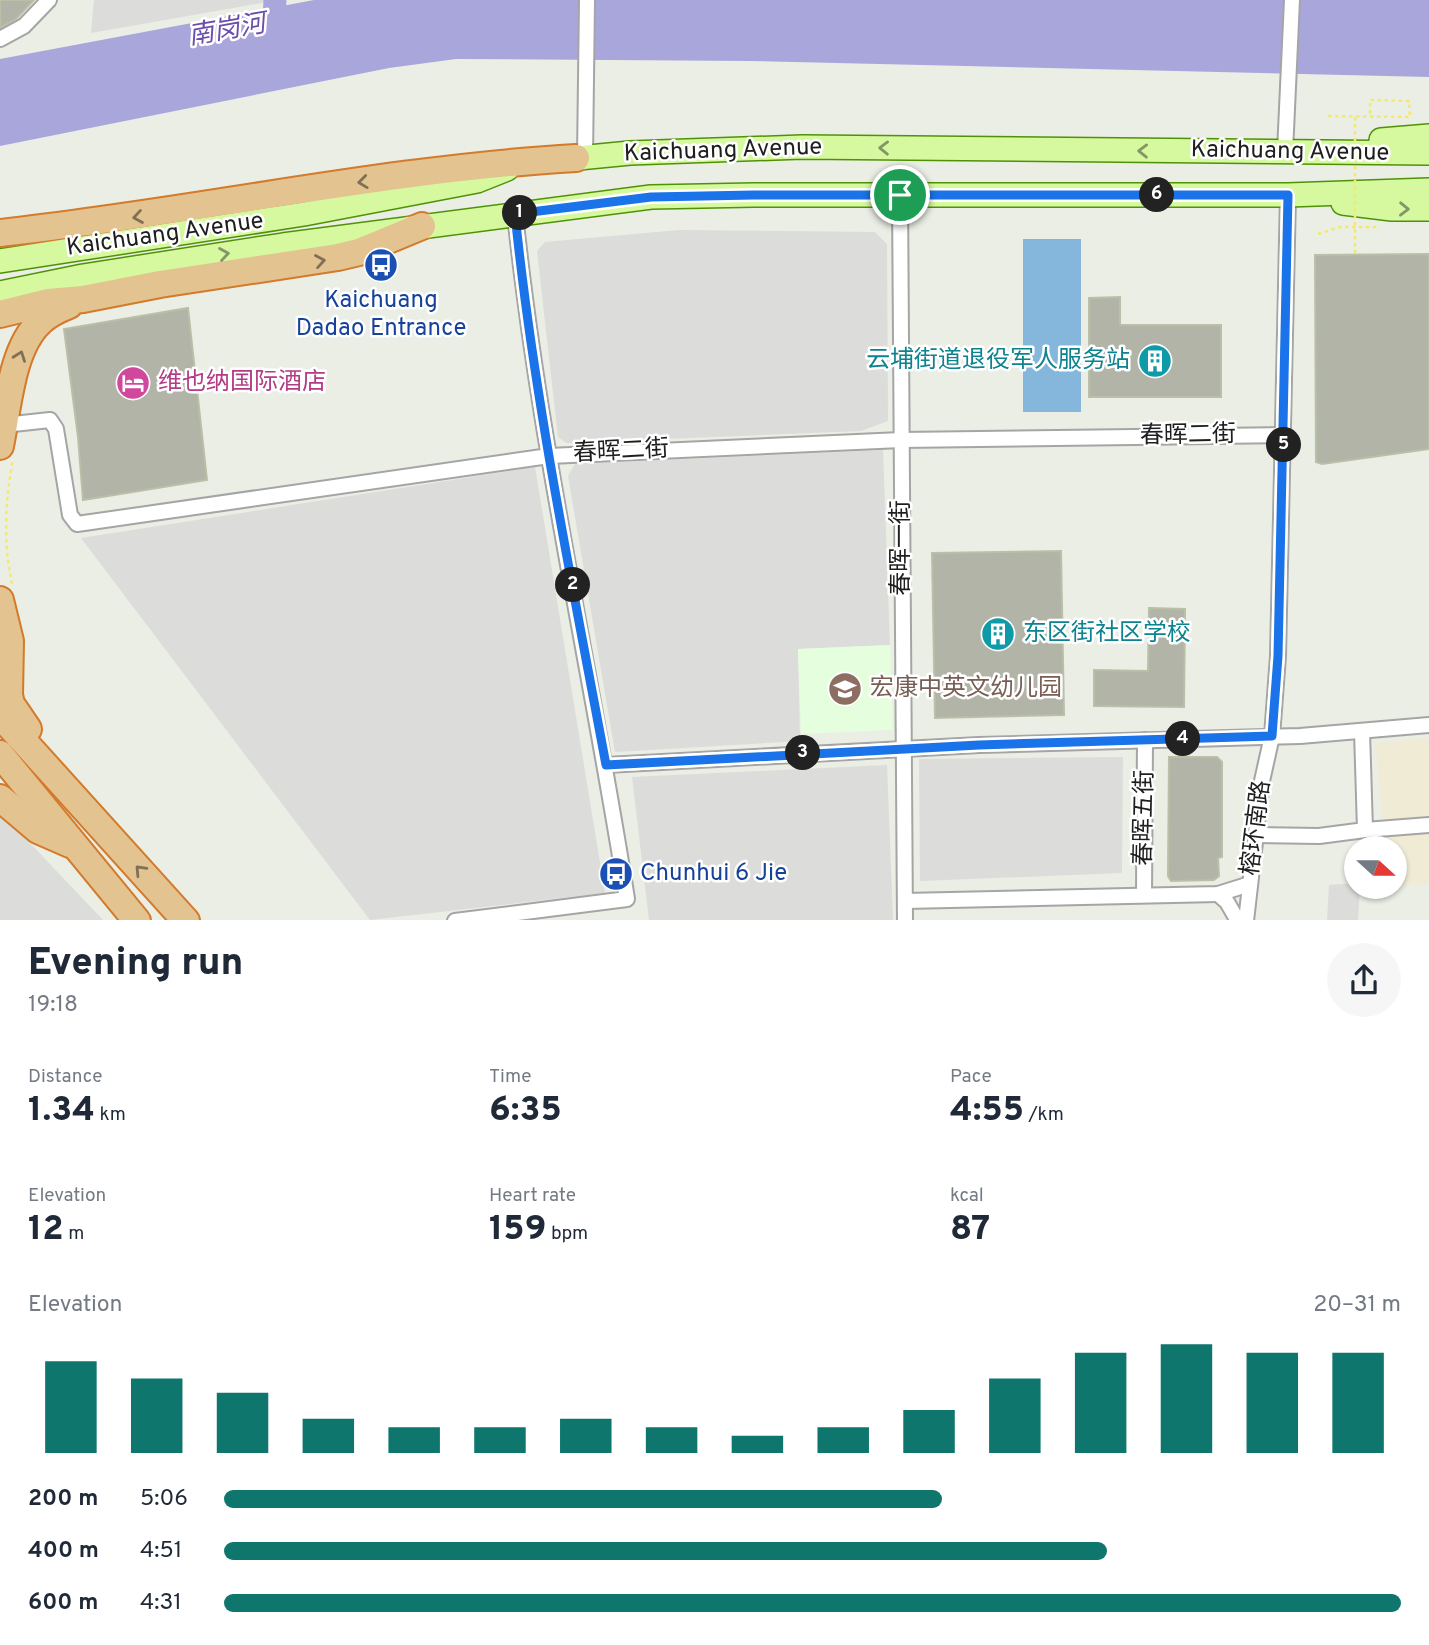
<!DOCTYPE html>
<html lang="en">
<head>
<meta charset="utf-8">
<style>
  :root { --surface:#fff; --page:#f6f6f7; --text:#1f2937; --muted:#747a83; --accent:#0f766e }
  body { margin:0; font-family:Overpass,"Noto Sans SC",sans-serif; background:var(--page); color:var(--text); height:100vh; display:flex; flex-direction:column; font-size:26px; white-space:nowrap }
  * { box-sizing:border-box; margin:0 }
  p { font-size:23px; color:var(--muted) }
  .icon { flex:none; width:38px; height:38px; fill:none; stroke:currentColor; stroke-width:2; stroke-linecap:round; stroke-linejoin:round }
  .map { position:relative; height:920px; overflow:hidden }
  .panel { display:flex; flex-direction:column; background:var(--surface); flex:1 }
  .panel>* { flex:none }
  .needle { width:46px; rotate:111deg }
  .buttons { position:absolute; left:1344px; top:836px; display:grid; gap:14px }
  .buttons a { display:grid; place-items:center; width:63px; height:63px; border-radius:50%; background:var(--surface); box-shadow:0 2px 5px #0004; font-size:35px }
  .pin { position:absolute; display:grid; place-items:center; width:60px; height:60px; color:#fff; margin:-30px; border:4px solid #fff; border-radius:50%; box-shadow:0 2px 7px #0007 }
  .km { position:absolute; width:35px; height:35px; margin:-18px; border-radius:50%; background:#222; color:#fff; font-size:19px; line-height:35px; text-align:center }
  .round { display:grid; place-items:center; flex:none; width:74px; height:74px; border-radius:37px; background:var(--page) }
  .overview { display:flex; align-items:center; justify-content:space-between; height:119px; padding:0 28px }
  h1 { font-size:38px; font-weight:800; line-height:52px }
  .figures { display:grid; grid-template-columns:repeat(3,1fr); gap:10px; height:119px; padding:7px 28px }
  .figures div { display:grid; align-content:center }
  .figures b { font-size:35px; font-weight:800 }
  .figures small { font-size:19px; font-weight:400 }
  .figures p { font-size:19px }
  .chart { height:196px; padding:14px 28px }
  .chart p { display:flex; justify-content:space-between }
  .chart svg { width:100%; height:126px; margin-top:7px; stroke:var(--accent); stroke-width:6 }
  ul { padding:0 28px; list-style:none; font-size:23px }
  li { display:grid; grid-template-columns:112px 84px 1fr; align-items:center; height:52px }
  li i { height:18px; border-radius:9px; background:var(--accent) }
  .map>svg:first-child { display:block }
  .residential { fill:#dcdcdb }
  .commercial { fill:#efebd4 }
  .education { fill:#e4fede }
  .pitch { fill:#85b6db }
  .water { fill:#a8a6db }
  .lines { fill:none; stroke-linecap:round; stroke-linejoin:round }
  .river { stroke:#a8a6db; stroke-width:23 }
  .building { fill:#b1b4a7; stroke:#b9c0a7; stroke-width:2 }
  .street-casing { stroke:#a5a5a5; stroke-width:18 }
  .primary-casing { stroke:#4f9206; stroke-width:26 }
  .highway-casing { stroke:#d37a2b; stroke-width:30 }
  .path { stroke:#f4e96f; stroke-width:2.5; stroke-dasharray:3.5 3.5; stroke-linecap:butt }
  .street { stroke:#fff; stroke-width:14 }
  .primary { stroke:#d6f89f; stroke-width:23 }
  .highway { stroke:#e3c38f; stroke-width:26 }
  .path-bridge { stroke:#f4e96f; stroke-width:2.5; stroke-dasharray:3.5 3.5; stroke-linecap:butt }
  .oneway { stroke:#839665 }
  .oneway2 { stroke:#807056 }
  .route-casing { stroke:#fff; stroke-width:14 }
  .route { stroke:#1a73e8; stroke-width:9 }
  .labels { text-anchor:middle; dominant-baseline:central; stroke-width:5; stroke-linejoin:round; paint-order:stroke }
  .street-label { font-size:24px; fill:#1e1e1e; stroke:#fff }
  .transit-label { font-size:24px; fill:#164399; stroke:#fff }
  .culture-label { font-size:24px; fill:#0d838f; stroke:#fff; text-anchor:end }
  .hotel-label { font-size:24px; fill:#b23c85; stroke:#fff; text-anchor:start }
  .education-label { font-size:24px; fill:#785e54; stroke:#fff; text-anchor:start }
  .water-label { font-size:26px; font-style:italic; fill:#6a4eaa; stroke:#fff }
</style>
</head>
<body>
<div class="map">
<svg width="1429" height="921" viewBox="0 0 1429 921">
  <rect width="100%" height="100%" fill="#eaeee4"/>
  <g class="residential">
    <polygon points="94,0 279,0 91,33"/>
    <polygon points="679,230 875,232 887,244 888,421 861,431 566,443 558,437 537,251 545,242"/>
    <polygon points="883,450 890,645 798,649 800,741 615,752 568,476 575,464"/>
    <polygon points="535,467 605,893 370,920 81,538"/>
    <polygon points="1123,757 1122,873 920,881 919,759"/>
    <polygon points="887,765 893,920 649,920 632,777"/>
    <polygon points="0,813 9,821 103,920 0,920"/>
    <polygon points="1356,883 1356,887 1360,887 1358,920 1327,920 1329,885"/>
  </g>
  <polygon class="commercial" points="1429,738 1429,884 1395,886 1395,849 1386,849 1375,743"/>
  <polygon class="education" points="890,645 893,730 801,734 798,649"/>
  <rect class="pitch" x="1023" y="239" width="58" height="173"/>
  <polygon class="water" points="314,0 1429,0 1429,77 749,61 456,59 389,68 0,146 0,59"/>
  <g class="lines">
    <polyline class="river" points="273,39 275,0"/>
  </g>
  <g class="building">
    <polygon points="0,0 34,0 16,19 0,28"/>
    <polygon points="1429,254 1429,449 1322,464 1316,462 1315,255"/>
    <polygon points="1120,297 1120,325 1221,325 1221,397 1089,397 1089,298"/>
    <polygon points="188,308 207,480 83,500 78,437 64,329"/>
    <polygon points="1061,551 1064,715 935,718 932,553"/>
    <polygon points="1149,608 1185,609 1184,707 1094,706 1094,670 1148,671"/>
    <polygon points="1169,757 1217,757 1222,762 1222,857 1218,858 1219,876 1214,880 1171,881 1168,876"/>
  </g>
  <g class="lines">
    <g class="street-casing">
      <g id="street">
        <polyline points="0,39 24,26 49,0"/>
        <polyline points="1285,152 1292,0"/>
        <polyline points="585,157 587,0"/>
        <polyline points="900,195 905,921"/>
        <polyline points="4,425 50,420 56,429 70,515 77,524 549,456 901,440 1284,435"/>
        <polyline points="606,765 979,745 1300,736 1429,725"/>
        <polyline points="1365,830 1429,825"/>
        <polyline points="1256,835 1319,836 1365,830 1362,731"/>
        <polyline points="1218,894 1227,902 1238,921"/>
        <polyline points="1144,895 1145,740"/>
        <polyline points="905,901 1218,894 1250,884"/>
        <path d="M455,921L627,899C591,670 539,444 515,214"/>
        <polyline points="1246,921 1262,781 1272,736 1278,656 1288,195"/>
      </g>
    </g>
    <g class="primary-casing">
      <g id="primary">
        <polyline points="1381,140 1429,136"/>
        <polyline points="558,160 630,153 802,147 1429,153"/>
        <polyline points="1343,203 1392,209 1429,209"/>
        <polyline points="0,261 304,214 477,181 507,169"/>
        <polyline points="0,293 83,276 283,245 651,197 754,195 1288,195 1429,190"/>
      </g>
    </g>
    <g class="highway-casing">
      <g id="highway">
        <path d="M0,233C193,212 383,169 576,158"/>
        <polyline points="0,314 49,302 83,299 160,284 338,257 359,252 422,226"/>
        <path d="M0,446C8,408 11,349 40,322C48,314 59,309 69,305"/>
        <polyline points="0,600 10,641 9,695 11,704 28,729"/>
        <polyline points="0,715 186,921"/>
        <polyline points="0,754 137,921"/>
        <polyline points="0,798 38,830 70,844"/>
      </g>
    </g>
    <g class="path">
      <polyline points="1328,116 1410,117 1409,101 1370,100 1370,114"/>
      <polyline points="1318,234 1340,227 1380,227"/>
      <path d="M12,584C3,541 5,502 13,459"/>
    </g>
    <use href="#street" class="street"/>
    <use href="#primary" class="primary"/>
    <use href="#highway" class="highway"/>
    <polyline class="path-bridge" points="1355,117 1355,253"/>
  </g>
  <defs><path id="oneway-chevron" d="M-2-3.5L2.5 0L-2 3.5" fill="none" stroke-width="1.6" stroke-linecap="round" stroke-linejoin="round" transform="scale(1.75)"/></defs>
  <g class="oneway">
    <use href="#oneway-chevron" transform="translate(884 148) rotate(-179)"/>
    <use href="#oneway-chevron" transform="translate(1143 151) rotate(-179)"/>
    <use href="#oneway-chevron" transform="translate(1404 209) rotate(1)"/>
    <use href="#oneway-chevron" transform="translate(224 254) rotate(-9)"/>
  </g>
  <g class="oneway2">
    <use href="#oneway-chevron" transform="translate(363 182) rotate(173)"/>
    <use href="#oneway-chevron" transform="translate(138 217) rotate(171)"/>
    <use href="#oneway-chevron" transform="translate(320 261) rotate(-10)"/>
    <use href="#oneway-chevron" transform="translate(20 356) rotate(-70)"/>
    <use href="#oneway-chevron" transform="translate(140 870) rotate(-133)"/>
  </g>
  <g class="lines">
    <g class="route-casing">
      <path id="route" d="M754,195H1288L1278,656L1272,736L979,745L606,765C572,582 534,399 515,214L651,197Z"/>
    </g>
    <use href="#route" class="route"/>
  </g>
  <defs>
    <g id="bus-disc" transform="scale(1.75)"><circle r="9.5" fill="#1a4fb4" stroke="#fff"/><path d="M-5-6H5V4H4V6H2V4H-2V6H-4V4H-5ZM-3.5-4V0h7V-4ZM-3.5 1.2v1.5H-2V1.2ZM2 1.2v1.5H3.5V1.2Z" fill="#fff"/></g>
    <g id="building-disc" transform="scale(1.75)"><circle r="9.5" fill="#0f9aa8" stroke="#fff"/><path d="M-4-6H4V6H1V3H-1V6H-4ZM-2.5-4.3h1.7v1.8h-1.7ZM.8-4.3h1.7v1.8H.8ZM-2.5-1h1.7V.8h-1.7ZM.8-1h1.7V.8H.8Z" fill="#fff"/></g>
    <g id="hotel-disc" transform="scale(1.75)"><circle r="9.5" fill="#d1479c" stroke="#fff"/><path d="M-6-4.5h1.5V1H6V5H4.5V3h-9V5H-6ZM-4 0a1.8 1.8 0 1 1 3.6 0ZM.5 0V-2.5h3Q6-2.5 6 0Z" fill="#fff"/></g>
    <g id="school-disc" transform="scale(1.75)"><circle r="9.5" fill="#8d6e63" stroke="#fff"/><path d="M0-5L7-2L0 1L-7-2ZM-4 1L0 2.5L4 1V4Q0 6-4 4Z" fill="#fff"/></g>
  </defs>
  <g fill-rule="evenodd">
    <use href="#bus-disc" x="381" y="265"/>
    <use href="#building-disc" x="1155" y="361"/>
    <use href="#hotel-disc" x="133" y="383"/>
    <use href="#building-disc" x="998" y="634"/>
    <use href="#school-disc" x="845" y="689"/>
    <use href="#bus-disc" x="616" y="874"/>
  </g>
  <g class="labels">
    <g class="street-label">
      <text transform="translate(723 151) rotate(-2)">Kaichuang Avenue</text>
      <text transform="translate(1290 152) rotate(1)">Kaichuang Avenue</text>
      <text transform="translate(165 235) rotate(-8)">Kaichuang Avenue</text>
      <text transform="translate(1188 436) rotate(-1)">春晖二街</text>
      <text transform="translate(621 452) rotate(-3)">春晖二街</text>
      <text transform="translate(902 548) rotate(-90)">春晖一街</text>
      <text transform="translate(1145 818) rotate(-89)">春晖五街</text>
      <text transform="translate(1257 828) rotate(-83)">榕环南路</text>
    </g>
    <g class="transit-label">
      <text x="381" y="301">Kaichuang<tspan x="381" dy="28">Dadao Entrance</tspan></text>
      <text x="640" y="874" text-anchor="start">Chunhui 6 Jie</text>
    </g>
    <g class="culture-label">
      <text x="1130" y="361">云埔街道退役军人服务站</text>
      <text x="1023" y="634" text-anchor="start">东区街社区学校</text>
    </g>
    <g class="hotel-label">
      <text x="158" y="383">维也纳国际酒店</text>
    </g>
    <g class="education-label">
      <text x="870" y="689">宏康中英文幼儿园</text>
    </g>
    <g class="water-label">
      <text transform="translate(227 31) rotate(-10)">南岗河</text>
    </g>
  </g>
</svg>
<div class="buttons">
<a><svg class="needle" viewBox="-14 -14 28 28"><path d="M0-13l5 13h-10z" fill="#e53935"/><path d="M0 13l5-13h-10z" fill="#747a83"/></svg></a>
</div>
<div class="pin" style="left:900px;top:195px;background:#1e9e55"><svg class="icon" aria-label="arrive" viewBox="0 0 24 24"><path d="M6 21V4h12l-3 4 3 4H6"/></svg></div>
<b class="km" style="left:520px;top:213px">1</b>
<b class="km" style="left:573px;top:585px">2</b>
<b class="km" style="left:803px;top:753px">3</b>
<b class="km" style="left:1183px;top:739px">4</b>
<b class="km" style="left:1284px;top:445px">5</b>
<b class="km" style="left:1157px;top:195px">6</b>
</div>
<section class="panel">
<div class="overview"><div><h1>Evening run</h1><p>19:18</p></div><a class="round"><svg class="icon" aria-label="share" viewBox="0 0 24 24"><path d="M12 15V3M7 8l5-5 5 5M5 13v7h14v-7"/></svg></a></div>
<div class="figures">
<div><p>Distance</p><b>1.34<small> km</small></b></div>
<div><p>Time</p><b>6:35</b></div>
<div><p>Pace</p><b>4:55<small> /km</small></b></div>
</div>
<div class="figures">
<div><p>Elevation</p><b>12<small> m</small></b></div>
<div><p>Heart rate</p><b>159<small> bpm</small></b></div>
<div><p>kcal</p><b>87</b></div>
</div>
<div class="chart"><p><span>Elevation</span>20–31 m</p>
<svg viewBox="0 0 160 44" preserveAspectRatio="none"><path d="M5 44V12M15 44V18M25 44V23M35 44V32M45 44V35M55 44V35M65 44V32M75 44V35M85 44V38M95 44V35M105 44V29M115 44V18M125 44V9M135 44V6M145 44V9M155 44V9"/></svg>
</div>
<ul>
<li><b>200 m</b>5:06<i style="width:61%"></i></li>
<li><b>400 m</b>4:51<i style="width:75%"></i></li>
<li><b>600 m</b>4:31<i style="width:100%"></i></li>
</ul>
</section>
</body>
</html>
